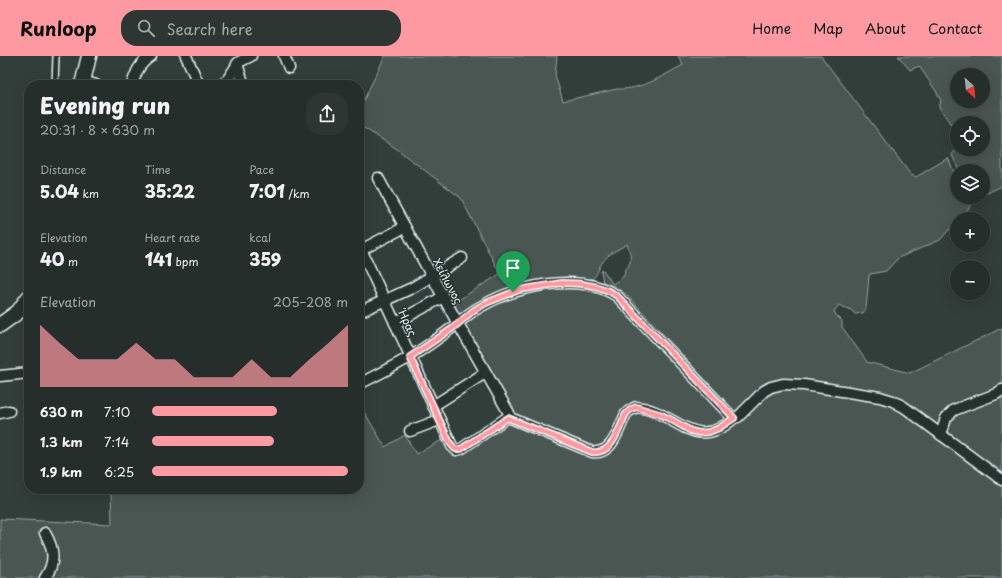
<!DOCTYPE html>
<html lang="en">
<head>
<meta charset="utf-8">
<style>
  :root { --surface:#262e2b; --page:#2e3633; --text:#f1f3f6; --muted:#a4a8a9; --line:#424a47; --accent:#ff9aa2 }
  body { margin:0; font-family:"Playpen Sans",sans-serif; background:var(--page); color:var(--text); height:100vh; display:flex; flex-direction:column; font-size:15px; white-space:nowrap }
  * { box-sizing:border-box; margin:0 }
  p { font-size:13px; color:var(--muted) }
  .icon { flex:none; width:22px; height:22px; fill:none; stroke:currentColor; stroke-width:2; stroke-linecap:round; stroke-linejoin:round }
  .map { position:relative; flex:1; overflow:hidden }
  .sheet { position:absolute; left:24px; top:24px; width:340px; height:414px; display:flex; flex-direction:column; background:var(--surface); border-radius:16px; box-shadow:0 4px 16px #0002,0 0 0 1px var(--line) }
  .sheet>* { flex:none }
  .needle { width:26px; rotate:153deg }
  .tools { position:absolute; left:950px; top:12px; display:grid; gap:8px }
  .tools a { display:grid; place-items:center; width:40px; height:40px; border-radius:50%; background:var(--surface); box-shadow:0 4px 16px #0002,0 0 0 1px var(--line); font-size:20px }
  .pin { position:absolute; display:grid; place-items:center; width:34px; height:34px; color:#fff; margin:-41px -17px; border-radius:50% 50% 50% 0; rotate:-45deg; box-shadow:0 0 4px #0007 }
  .pin .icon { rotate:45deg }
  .round { display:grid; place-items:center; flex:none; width:42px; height:42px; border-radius:16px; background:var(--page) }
  .summary { display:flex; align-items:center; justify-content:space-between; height:68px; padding:0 16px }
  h1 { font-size:22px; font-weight:800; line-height:30px }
  .figures { display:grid; grid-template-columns:repeat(3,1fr); gap:6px; height:68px; padding:4px 16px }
  .figures div { display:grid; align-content:center }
  .figures b { font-size:17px; font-weight:800 }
  .figures small { font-size:11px; font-weight:400 }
  .figures p { font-size:11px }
  .chart { height:112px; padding:8px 16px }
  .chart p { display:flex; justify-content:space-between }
  .chart svg { width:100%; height:72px; margin-top:4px; fill:var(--accent); opacity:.7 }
  ul { padding:0 16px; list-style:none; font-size:13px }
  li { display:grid; grid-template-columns:64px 48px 1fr; align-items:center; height:30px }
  li i { height:10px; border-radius:5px; background:var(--accent) }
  header { display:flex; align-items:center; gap:24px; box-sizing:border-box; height:56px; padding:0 20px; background:var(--accent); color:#111 }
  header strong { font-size:19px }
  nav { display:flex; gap:22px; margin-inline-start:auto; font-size:14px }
  .search { width:280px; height:36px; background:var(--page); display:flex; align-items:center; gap:10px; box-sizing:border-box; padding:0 14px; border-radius:16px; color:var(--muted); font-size:15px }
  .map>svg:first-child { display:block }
  .green { fill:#495651; stroke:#98a4a4; fill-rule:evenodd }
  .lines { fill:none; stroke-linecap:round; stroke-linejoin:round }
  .lane-casing { stroke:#e8f1f8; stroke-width:8 }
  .street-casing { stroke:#e8f1f8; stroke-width:13 }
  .secondary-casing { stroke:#e8f1f8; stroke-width:17 }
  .lane { stroke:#26332d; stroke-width:5 }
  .street { stroke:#26332d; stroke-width:10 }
  .secondary { stroke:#26332d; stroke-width:14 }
  .route-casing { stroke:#fff; stroke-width:8 }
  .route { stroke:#ff9aa2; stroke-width:5 }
  .labels { text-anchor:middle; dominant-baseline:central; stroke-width:3; stroke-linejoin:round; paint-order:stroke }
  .street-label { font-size:11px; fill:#e8f1f8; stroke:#26332d }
</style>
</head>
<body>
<header>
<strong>Runloop</strong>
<div class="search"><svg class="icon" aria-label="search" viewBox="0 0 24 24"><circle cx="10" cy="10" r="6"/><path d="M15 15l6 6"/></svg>Search here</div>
<nav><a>Home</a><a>Map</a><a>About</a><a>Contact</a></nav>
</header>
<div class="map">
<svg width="1002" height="522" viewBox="0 0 1002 522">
  <rect width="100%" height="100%" fill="#323e39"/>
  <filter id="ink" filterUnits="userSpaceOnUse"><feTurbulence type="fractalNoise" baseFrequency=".025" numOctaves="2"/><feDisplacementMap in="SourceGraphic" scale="8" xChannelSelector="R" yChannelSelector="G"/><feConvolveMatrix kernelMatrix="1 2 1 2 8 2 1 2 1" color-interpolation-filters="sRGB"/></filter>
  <g filter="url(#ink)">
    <g class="green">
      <path d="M385,0H557L555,19L563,45L617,33C642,34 662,20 683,9L678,0H821L911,119L916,121L948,102L957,123V141H966L969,145L973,147L959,163H957V165L940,184L898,202L886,215L870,218L869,220L866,253L863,257L855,258L851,254L839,249L834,255L836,259L842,265V271L867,306L910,317L1002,272V329L987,337L938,370L902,344L889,338L857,332L791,323C763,323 754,339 736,357L627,239L614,230L603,226L601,215L603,214L613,228L624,220L625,214C633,207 631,197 627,188C618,194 608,197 602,207C598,212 598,219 592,223L565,221L530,227L459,260L456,254L455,246L500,218L461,142L394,91L359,69V54Z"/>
      <path d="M898,0H1002V130L983,139V115H959L952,99C956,89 974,93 983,93V67H957V77L939,51L941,45L936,35L919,10L910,14ZM957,19H983V45H957Z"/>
      <polygon points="553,231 590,233 613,241 734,367 740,366 765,340 774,335 789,332 871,343 896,350 1002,428 1002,522 0,522 0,463 112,468 111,433 359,433 359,347 385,391 405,379 416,398 444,383 449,394 512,364 464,268 485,253 515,239"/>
      <polygon points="1002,337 1002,418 949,379 948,372 951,365 957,355"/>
    </g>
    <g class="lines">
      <g class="lane-casing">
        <polyline id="lane" points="55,29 56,0"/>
      </g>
      <g class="street-casing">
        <g id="street">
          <polyline points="186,0 199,29"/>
          <polyline points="284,0 289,12"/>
          <polyline points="237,8 244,29"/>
          <polyline points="83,25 96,29"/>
          <path d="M132,29C136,16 139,8 151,0"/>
          <polyline points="220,29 228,23 239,6 251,0"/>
          <polyline points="359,189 452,390 456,394 461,393 508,361 509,357 457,266 378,122"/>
          <polyline points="361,194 405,171"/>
          <polyline points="359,256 412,232 462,202"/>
          <polyline points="395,267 443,241"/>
          <polyline points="0,320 29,317"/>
          <path d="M359,328C379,318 399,308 418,296C430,288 442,280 453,271C462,264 470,256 480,251C516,230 580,215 617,240L733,362L738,361L764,335L771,331L783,328L804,329L880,341L893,345L904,351L1002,424"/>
          <polyline points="433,350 485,317"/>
          <polyline points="0,357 9,355"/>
          <path d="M508,361L592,396C613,399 618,373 626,358L629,355L636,351C676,354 693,399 734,362"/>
          <polyline points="410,375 439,364"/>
          <polyline points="941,379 946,362 954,354 996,338 1002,334"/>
          <path d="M45,477C54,493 56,506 45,522"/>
        </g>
      </g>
      <g class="secondary-casing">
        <g id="secondary">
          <polyline points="82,29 89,0"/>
          <polyline points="0,269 18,256 29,241"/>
        </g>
      </g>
      <use href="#lane" class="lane"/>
      <use href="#street" class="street"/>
      <use href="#secondary" class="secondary"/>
    </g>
  </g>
  <g class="lines" filter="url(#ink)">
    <g class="route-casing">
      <path id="route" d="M562,227C580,227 602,229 617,240L734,362L719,372L709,376L699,377L691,375L670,363L659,358L636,351L630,354L626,358C618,373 613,399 592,396L508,362L461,393H455L450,387L410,301L453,272L474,254L486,247L519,234Z"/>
    </g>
    <use href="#route" class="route"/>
  </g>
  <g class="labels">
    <g class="street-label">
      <text transform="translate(448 225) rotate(62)">Χείλωνος</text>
      <text transform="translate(408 267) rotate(65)">Ήρας</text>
    </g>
  </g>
</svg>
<div class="tools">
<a><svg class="needle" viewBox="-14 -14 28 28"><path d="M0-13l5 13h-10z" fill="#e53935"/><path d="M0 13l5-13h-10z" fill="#a4a8a9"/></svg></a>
<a><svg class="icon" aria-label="locate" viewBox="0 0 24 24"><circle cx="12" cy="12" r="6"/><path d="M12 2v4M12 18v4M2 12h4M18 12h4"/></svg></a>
<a><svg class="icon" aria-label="layers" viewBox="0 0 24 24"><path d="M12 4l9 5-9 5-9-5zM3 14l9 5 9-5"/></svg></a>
<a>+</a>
<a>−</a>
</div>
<div class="pin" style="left:513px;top:236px;background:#1e9e55"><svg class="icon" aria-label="arrive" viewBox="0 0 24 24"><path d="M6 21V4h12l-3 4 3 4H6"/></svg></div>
<section class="sheet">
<div class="summary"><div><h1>Evening run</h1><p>20:31 · 8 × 630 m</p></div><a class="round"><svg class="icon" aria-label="share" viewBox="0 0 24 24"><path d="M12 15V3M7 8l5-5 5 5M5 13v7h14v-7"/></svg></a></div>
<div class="figures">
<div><p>Distance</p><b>5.04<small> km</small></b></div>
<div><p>Time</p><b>35:22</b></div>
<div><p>Pace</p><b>7:01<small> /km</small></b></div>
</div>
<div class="figures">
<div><p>Elevation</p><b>40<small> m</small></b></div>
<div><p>Heart rate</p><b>141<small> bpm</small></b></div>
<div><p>kcal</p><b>359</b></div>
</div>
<div class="chart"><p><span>Elevation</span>205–208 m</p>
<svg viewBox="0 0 160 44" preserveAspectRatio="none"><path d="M0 44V6L10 17L20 27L30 27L40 27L50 17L60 27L70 27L80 38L90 38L100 38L110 27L120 38L130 38L140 27L150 17L160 6V44z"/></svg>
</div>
<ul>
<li><b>630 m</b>7:10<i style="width:64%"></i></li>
<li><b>1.3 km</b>7:14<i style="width:62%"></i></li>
<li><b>1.9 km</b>6:25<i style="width:100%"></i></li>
</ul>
</section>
</div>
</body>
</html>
